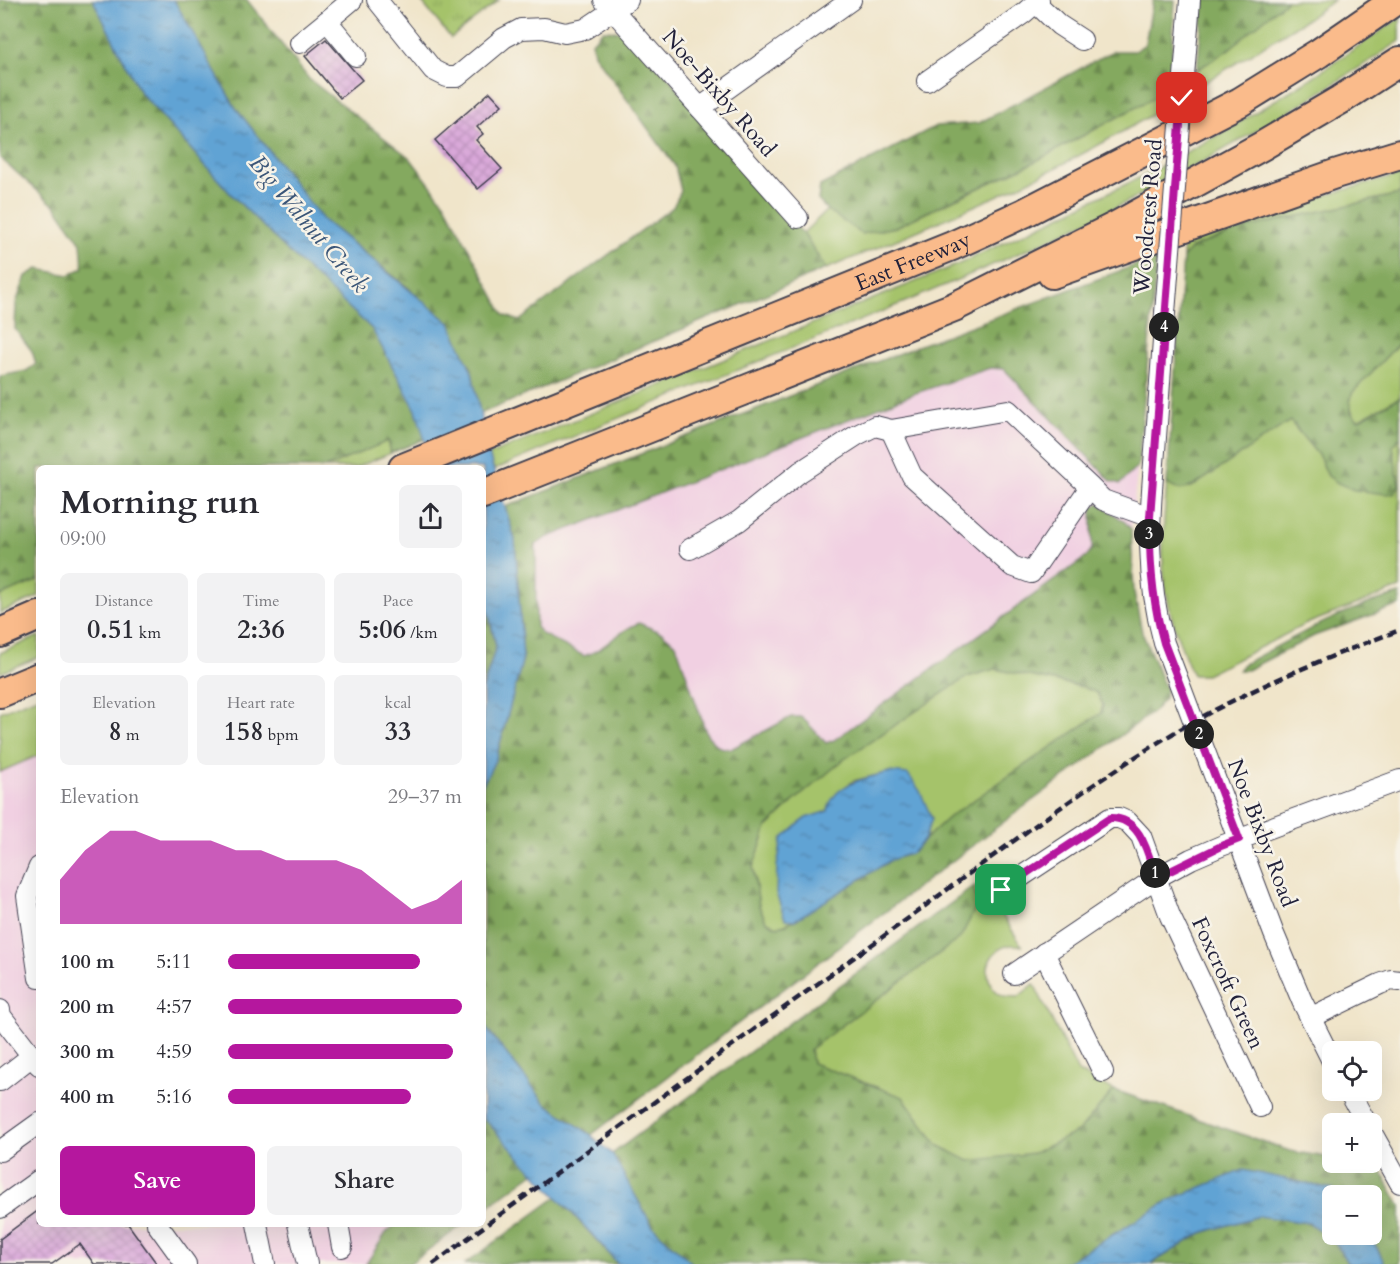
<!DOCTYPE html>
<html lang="en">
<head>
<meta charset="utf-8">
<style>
  :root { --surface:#fff; --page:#f2f2f3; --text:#2b2b33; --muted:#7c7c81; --accent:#b5179e }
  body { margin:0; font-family:Cardo,serif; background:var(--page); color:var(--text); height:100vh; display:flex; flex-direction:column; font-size:22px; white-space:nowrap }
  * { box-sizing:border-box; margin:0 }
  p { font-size:20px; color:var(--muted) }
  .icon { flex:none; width:33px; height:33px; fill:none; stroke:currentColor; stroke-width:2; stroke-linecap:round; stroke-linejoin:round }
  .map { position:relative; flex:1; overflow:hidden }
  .side { position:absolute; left:36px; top:465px; width:450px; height:762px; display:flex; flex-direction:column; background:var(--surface); border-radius:9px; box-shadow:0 6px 24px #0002 }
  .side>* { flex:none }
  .fabs { position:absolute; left:1322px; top:1041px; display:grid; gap:12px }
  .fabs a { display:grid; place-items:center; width:60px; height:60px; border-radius:9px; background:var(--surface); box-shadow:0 6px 24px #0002; font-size:30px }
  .pin { position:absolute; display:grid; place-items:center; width:51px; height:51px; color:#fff; margin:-26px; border-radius:12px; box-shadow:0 3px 9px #0006 }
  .km { position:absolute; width:30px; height:30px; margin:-15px; border-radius:50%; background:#222; color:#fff; font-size:16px; line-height:30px; text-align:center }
  .round { display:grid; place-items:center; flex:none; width:63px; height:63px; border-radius:9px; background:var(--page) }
  .head { display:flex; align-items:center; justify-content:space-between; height:102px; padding:0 24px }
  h1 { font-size:33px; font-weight:700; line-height:45px }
  .metrics { display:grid; grid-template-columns:repeat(3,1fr); gap:9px; height:102px; padding:6px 24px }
  .metrics div { display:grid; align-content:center; border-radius:9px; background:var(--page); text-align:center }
  .metrics b { font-size:26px; font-weight:700 }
  .metrics small { font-size:16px; font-weight:400 }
  .metrics p { font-size:16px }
  .chart { height:168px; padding:12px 24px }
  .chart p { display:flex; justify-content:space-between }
  .chart svg { width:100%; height:108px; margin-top:6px; fill:var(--accent); opacity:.7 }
  .primary-button { display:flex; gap:12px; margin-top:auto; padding:12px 24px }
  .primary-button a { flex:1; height:69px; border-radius:9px; background:var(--accent); color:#fff; font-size:24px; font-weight:700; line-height:69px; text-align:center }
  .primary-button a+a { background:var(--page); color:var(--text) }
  ul { padding:0 24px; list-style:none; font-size:20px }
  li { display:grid; grid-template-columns:96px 72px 1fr; align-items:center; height:45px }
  li i { height:15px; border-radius:8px; background:var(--accent) }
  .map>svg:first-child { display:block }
  .built { fill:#f1d0e2 }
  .green { fill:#a5c36a; stroke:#647252; stroke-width:1.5 }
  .forest { fill:url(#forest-firs); stroke:#53664c; stroke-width:1.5; fill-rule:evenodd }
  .park { fill:url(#park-tufts); stroke:#647252; stroke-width:1.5 }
  .water { fill:url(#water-ripples); stroke:#426288; stroke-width:1.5 }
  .building { fill:url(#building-cross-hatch) }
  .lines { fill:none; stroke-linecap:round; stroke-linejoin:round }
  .minor-casing { stroke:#413f50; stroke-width:22 }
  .highway-casing { stroke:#413f50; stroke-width:32 }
  .minor { stroke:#fff; stroke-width:20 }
  .highway { stroke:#fabb8b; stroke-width:28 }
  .rail { stroke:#22223b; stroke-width:4.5; stroke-dasharray:9 4.5; stroke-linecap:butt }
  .minor-bridge-casing { stroke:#413f50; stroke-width:22; stroke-linecap:butt }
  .minor-bridge { stroke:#fff; stroke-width:20 }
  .route-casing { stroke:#fff; stroke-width:12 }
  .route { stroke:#b5179e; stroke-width:8 }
  .labels { text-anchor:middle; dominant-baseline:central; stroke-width:5; stroke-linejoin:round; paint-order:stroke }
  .street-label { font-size:22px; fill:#22223b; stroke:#f7f3e8 }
  .water-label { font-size:24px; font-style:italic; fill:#3b5678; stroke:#f7f3e8 }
</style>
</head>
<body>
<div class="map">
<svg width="1400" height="1264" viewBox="0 0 1400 1264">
  <defs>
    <pattern id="forest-firs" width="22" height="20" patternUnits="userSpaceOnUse" patternTransform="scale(1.5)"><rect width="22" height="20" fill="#84a95e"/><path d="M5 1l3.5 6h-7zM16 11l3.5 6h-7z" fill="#6c894f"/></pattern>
    <pattern id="park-tufts" width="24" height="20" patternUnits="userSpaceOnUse" patternTransform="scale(1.5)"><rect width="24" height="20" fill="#a5c36a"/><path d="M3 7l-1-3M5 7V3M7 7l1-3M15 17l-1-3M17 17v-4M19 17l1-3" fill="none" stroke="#8ea75d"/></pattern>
    <pattern id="water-ripples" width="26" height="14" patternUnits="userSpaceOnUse" patternTransform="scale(1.5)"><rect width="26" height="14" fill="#61a3d4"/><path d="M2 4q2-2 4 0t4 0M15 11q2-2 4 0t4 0" fill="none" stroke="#5084ad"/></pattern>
    <pattern id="building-cross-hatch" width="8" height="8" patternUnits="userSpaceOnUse" patternTransform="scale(1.5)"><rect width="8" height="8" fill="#d9a7d9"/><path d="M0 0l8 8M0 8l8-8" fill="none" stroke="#ba8fbb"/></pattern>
  </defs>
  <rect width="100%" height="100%" fill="#f7f3e8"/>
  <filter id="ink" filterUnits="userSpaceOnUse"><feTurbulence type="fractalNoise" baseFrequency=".0167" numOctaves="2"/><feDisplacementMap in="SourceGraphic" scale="12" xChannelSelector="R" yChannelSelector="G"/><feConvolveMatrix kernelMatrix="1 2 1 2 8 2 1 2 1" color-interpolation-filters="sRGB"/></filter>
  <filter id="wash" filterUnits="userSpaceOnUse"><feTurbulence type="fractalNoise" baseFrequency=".008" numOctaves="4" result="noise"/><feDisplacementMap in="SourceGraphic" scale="24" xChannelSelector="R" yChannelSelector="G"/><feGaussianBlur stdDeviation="1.35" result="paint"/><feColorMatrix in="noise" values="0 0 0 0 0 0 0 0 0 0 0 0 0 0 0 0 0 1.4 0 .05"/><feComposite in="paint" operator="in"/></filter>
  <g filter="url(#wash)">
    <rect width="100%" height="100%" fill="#f0e5ca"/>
    <g class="built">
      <polygon points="990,368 1004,368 1111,481 1120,484 1138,466 1131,529 1125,522 1092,509 1092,550 1086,557 834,740 826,743 802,717 791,717 731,749 719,747 707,735 676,644 626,628 591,654 584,656 542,634 536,627 535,545 546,538 913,394"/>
      <polygon points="39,755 39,1224 396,1224 386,1233 366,1264 0,1264 0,772"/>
    </g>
    <g class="green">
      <path d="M1287,0H1334L1307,19C1218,74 1130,132 1035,178C967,211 897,240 826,269L803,233L827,210L862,234L896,227L1034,162L1155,97L1227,50Z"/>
      <path d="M1400,18V41C1284,118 1162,189 1035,246C857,326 673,393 494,470L489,455L959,264L1035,228L1149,173L1228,129L1308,80Z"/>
      <polygon points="1400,175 1400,194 1244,228 1191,248 1183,258 1183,246 1277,208"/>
      <path d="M1400,342V397L1358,420C1350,412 1349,404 1352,393Z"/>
      <path d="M1290,421L1319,456L1328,476L1394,455L1393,446L1398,439H1400V588L1306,624L1206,675H1193C1177,640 1165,602 1163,563C1162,536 1165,509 1167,483C1176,492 1184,490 1195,485Z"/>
      <polygon points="388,440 391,453 355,468 325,468"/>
      <polygon points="39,580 39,596 0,613 0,596"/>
      <polygon points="39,636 39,657 0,673 0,653"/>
      <polygon points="995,669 1083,687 1097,693 1103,705 1101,713 949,817 924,840 932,818 889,772 853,781 837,793 828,811 806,818 785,919 795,920 777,927 766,921 759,906 753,867 767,827 794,801 843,760 967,677"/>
      <polygon points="39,696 39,755 0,772 0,712"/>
      <path d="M982,883L1022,946C1017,945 1012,944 1007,946C983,952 981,986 1004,996C1008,997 1014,996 1018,997L1034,984L1078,1072L1114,1090L1079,1131L1034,1153L969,1162L938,1145L903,1097L812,1063L810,1049L960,938L978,904L973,887Z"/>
    </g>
    <g class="forest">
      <polygon points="0,0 93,0 140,92 230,193 289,252 372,329 416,410 425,439 391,453 388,441 325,468 39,468 39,580 0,596 0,376 26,371 36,364 32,351 15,329 16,303 26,276 38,269 69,275 83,268 81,243 56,207 0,158"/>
      <polygon points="174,0 247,0 309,79 410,158 445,204 504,315 519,321 673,207 681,191 675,166 594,54 592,42 603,30 620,31 665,73 771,203 803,233 826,269 480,414 472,372 410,289 323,220 235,107"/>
      <polygon points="1153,0 1175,0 1170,88 1155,97 1034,162 895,227 862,234 827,210 818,200 820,186 936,126 979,123 1113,51 1135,51 1145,44"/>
      <polygon points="1204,0 1287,0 1228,50 1197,70"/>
      <path d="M1400,194V342L1352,393L1350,401L1351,413L1358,420L1400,397V439H1398L1393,446L1399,486L1394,493L1386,494L1354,490L1338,483L1328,476L1319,456L1290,421L1195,485C1185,490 1176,492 1167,483L1183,258L1191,248L1244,228Z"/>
      <path d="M1157,257L1138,466L1120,484L1111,481L1004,369L990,368L913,394L546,538L536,545V627L542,634L584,656C605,650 619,630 639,623L662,633L676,644L707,735L719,747L731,749L791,717H802L826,743L834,740L1086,557L1092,549V508L1099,503L1125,522L1131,529L1134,592L1142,632L1166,690L1165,698L1154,711L1021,809L591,1135L545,1103L483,1024V785L496,758L523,658L515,540L505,507L928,342ZM995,669L1083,687L1097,693L1103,705L1101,713L949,817L924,840L912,853L891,859L795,920L777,927L766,921L759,906L753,867L767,827L794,801L843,760L967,677Z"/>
      <polygon points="483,591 496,646 483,689"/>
      <path d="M1400,594V605L1314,636L1247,670H1239L1242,665C1292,638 1344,608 1400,594Z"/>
      <polygon points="973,887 978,904 960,938 810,1049 812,1063 903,1097 937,1145 969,1161 1034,1153 1079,1131 1114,1090 1290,1151 1332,1158 1332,1162 1371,1162 1371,1152 1400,1206 1400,1264 1385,1264 1370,1235 1371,1196 1340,1195 1333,1189 1170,1200 1064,1264 693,1264 653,1227 612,1154"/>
      <polygon points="483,1117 534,1173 483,1210"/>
      <polygon points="557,1197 618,1264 465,1264"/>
      <polygon points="1259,1216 1309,1223 1335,1242 1348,1264 1151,1264 1201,1233"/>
      <polygon points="396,1224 464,1224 409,1264 366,1264 386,1233"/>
    </g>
    <polygon class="park" points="420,0 499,0 451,38"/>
    <g class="water">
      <polygon points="93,0 174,0 235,107 323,220 450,323 472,372 487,448 515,540 523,658 496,758 483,785 483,689 496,646 483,587 483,468 433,468 416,410 372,329 289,252 230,193 140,92"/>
      <path d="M889,772L908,774L920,791L932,819L924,840L912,853L891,860L795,920L785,919L776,893L777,866L782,839L806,818L828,811C832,783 867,778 889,772Z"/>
      <path d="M483,1024L545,1103L591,1135L612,1154L653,1227L693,1264H618C575,1213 526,1167 483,1117Z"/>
      <polygon points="1243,1170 1333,1189 1340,1195 1332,1196 1332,1234 1370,1235 1385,1264 1348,1264 1335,1242 1309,1223 1259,1216 1201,1233 1151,1264 1064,1264 1170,1200"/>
    </g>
    <g id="blocks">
      <g class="building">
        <polygon points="326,39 362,80 340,98 305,56"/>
        <polygon points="490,92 502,105 477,127 483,134 476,140 502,169 478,189 435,140"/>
        <polygon points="39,1210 39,1224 128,1224 157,1264 94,1264 80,1244 52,1264 0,1264 0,1239"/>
      </g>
    </g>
  </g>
  <g filter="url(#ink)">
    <use href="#blocks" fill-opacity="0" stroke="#413f50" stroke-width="1.5"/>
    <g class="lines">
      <g class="minor-casing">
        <g id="minor">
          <polyline points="352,0 327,21 356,56"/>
          <polyline points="377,0 433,70 447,77 457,77 504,38 521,29 544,28 565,33 585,29 628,0"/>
          <polyline points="604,0 798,218"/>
          <polyline points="1036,3 1059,25 1082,40"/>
          <polyline points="1188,26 1190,0"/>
          <polyline points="300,43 327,21"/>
          <polyline points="927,81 1024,13 1039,0"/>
          <polyline points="700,108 851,0"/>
          <path d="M1165,313C1162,359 1158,405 1155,451C1149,520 1145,575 1164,643L1274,934L1302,1001L1332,1061"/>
          <polyline points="1090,487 1031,573 1012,566 912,476 891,430 1008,410 1090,487 1103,500 1150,517"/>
          <polyline points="690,549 739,521 800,472 857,435 875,426 891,430"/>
          <polyline points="39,867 27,896 39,978"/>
          <polyline points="1001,890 1110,818 1119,818 1128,822 1141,836 1170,916 1260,1107"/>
          <polyline points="1044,953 1103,1072"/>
          <polyline points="1014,974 1156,878 1191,859 1221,846 1400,780"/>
          <polyline points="0,1010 1,1016 39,1065"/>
          <polyline points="1310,1018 1380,984 1391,980 1400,981"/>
          <polyline points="0,1081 32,1056"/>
          <polyline points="1348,1090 1367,1124"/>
          <polyline points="1371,1131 1400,1183"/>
          <polyline points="0,1151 39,1123"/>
          <polyline points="0,1208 39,1180"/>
          <polyline points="157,1224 186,1264"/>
          <polyline points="257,1224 265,1264"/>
          <polyline points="298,1224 307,1264"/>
          <polyline points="338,1224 342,1247"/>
        </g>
      </g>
      <g class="highway-casing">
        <g id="highway">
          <polyline points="1052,274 1335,174 1400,154"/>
          <path id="s1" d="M403,468L952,246L1024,213L1240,102L1319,53L1396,0"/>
          <polyline points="483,494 954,307 1116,226 1262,146 1340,100 1400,61"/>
          <polyline points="0,633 39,616"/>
          <polyline points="0,693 39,677"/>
        </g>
      </g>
      <use href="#minor" class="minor"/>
      <use href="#highway" class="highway"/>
      <path class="rail" d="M433,1264C582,1154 731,1046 881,938C975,870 1068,798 1167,737C1241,692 1320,660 1400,630"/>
      <g class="minor-bridge-casing">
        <polyline id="minor-bridge" points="1165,313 1188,26"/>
      </g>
      <use href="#minor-bridge" class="minor-bridge"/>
    </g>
  </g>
  <g class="lines" filter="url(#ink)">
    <g class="route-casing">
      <path id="route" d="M1001,890L1110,818C1141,817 1148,854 1156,878L1221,846L1239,839L1164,643C1152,601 1149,561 1150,517L1182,98"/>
    </g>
    <use href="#route" class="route"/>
  </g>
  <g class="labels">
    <g class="street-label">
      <text transform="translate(719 93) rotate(49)">Noe-Bixby Road</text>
      <text transform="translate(1148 217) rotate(-85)">Woodcrest Road</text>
      <text stroke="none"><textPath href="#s1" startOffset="550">East Freeway</textPath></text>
      <text transform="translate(1262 833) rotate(69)">Noe Bixby Road</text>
      <text transform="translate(1228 983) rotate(65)">Foxcroft Green</text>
    </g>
    <g class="water-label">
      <text transform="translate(309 224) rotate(50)">Big Walnut Creek</text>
    </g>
  </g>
</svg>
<div class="fabs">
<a><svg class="icon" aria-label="locate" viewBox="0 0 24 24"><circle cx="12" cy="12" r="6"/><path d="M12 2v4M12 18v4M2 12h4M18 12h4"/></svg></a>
<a>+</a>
<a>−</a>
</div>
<div class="pin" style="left:1001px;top:890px;background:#1e9e55"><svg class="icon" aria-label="arrive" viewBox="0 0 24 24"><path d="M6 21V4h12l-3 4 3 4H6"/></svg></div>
<div class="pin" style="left:1182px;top:98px;background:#d93025"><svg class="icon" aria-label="check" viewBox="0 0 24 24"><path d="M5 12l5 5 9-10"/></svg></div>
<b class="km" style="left:1155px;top:873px">1</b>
<b class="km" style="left:1199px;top:734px">2</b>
<b class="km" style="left:1149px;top:534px">3</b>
<b class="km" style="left:1164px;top:327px">4</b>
<section class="side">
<div class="head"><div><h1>Morning run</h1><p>09:00</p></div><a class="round"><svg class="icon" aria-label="share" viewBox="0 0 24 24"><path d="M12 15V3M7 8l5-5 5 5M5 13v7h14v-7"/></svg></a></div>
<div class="metrics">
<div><p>Distance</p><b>0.51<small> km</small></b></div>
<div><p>Time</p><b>2:36</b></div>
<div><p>Pace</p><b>5:06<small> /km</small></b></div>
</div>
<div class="metrics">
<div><p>Elevation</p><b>8<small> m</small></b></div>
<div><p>Heart rate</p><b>158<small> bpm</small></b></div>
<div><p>kcal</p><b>33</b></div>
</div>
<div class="chart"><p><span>Elevation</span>29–37 m</p>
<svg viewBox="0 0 160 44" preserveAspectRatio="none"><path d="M0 44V26L10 14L20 6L30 6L40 10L50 10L60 10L70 14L80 14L90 18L100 18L110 18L120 22L130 30L140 38L150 34L160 26V44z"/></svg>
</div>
<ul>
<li><b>100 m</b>5:11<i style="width:82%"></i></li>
<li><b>200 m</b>4:57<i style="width:100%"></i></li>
<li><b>300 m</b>4:59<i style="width:96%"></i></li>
<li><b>400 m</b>5:16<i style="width:78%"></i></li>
</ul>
<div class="primary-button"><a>Save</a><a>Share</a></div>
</section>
</div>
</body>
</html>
